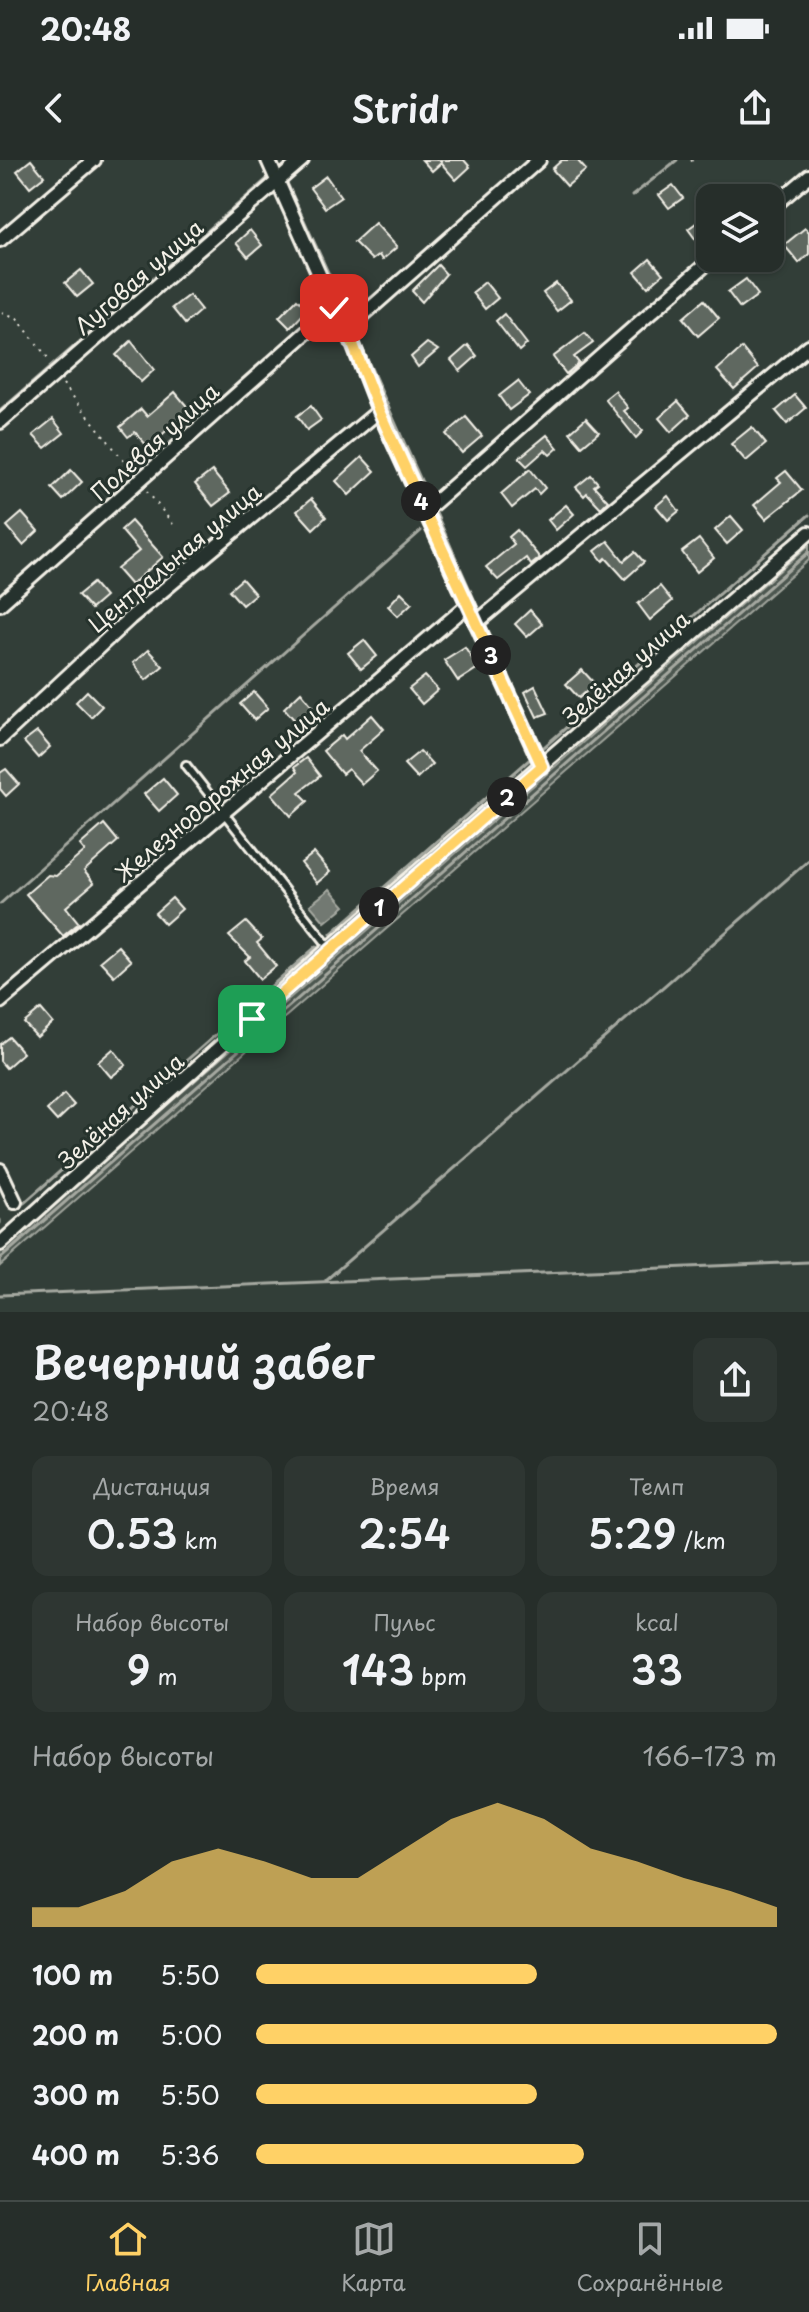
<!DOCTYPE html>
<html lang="ru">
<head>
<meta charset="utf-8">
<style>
  :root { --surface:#262e2a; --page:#2e3632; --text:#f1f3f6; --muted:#a4a8a8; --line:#424a47; --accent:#ffd166 }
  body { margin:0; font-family:"Playpen Sans",sans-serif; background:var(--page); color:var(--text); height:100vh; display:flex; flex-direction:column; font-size:30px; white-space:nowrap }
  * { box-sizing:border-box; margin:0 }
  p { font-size:26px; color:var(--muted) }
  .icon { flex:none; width:44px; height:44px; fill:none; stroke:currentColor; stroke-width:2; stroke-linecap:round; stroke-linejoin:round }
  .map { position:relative; height:1152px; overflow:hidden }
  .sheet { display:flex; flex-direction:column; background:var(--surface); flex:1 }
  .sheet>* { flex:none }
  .tools { position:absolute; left:696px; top:24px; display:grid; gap:16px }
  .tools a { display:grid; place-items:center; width:88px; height:88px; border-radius:16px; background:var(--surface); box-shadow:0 2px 6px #0004,0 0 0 2px var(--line); font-size:40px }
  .pin { position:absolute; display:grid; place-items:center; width:68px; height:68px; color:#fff; margin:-34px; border-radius:16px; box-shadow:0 4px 12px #0006 }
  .km { position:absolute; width:40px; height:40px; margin:-20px; border-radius:50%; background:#222; color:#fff; font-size:22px; line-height:40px; text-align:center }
  .round { display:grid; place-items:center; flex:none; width:84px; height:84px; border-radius:16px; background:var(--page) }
  .headline { display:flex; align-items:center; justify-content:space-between; height:136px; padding:0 32px }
  h1 { font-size:44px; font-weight:600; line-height:60px }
  .stats { display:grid; grid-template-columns:repeat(3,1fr); gap:12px; height:136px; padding:8px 32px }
  .stats div { display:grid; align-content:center; border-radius:16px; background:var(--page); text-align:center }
  .stats b { font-size:40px; font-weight:600 }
  .stats small { font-size:22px; font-weight:400 }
  .stats p { font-size:22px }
  .chart { height:224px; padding:16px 32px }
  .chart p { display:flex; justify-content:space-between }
  .chart svg { width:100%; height:144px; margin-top:8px; fill:var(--accent); opacity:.7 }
  ul { padding:0 32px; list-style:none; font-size:26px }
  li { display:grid; grid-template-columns:128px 96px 1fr; align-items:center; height:60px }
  li i { height:20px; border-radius:10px; background:var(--accent) }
  .status { display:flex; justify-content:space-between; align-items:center; height:56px; padding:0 40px; background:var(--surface); direction:ltr }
  .status svg { height:22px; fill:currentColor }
  header { display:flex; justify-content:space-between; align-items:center; height:104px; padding:0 32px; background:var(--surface); font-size:36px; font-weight:600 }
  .dock { display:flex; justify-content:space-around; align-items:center; height:112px; border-top:2px solid var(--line); background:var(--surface); font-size:22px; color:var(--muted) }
  .dock a { display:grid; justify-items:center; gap:4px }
  .dock .selected { color:var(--accent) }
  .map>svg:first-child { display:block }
  .green { fill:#4c564f; stroke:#a0a49c; stroke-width:2 }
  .water { fill:#727972; stroke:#a6a9a1; stroke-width:2 }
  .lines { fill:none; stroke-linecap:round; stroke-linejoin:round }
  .stream { stroke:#a6a9a1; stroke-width:3 }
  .building { fill:#5f6861; stroke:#f4f1e8; stroke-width:2 }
  .lane-casing { stroke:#f4f1e8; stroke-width:12 }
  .street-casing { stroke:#f4f1e8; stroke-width:18 }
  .path { stroke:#f4f1e8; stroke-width:2; stroke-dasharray:2 6; stroke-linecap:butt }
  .lane { stroke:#26332d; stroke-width:6 }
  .street { stroke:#26332d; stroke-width:12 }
  .route-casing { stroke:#fff; stroke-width:16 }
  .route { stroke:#ffd166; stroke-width:10 }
  .labels { text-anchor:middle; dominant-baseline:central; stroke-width:6; stroke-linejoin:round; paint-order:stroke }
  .street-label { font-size:22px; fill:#f4f1e8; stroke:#26332d }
</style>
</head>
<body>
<div class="status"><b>20:48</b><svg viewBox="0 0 49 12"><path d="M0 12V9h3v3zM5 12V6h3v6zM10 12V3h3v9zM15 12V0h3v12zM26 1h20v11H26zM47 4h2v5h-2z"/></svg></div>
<header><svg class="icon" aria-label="back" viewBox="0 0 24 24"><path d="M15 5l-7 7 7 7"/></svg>Stridr<svg class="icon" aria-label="share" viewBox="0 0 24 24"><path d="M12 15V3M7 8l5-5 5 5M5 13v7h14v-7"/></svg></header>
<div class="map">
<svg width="809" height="1152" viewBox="0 0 809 1152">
  <rect width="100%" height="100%" fill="#323e38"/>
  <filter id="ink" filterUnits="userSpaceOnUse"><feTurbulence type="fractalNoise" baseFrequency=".0125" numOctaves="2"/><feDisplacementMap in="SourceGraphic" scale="16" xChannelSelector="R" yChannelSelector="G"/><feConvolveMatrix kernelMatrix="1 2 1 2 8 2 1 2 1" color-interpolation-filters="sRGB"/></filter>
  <g filter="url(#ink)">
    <polygon class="green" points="809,385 809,400 0,1106 0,1091"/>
    <polygon class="water" points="330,729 345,746 325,762 310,745"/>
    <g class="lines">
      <g class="stream">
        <polyline points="276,0 280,8"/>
        <polyline points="288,25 348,156"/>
        <polyline points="632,36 677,0"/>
        <polyline points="355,172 428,336"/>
        <polyline points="0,251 267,19"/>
        <polyline points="436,353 479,450"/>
        <polyline points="544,587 809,355"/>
        <polyline points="0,744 421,371"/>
        <polyline points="331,774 529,600"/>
        <polyline points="24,1043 317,786"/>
        <polyline points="0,1060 0,1063"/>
        <polyline points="0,1099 809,392"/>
        <polyline points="326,1120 809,700"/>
        <polyline points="0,1135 809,1102"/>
      </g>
    </g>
    <g class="building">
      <polygon points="31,0 44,16 30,27 17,11"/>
      <polygon points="422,0 464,0 470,7 456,20 441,3 432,11"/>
      <polygon points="562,0 577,0 586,10 567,26 552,9"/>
      <polygon points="326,16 341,37 325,48 310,28"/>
      <polygon points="673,25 683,38 669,48 659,35"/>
      <polygon points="704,57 710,64 710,87 704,91 688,69"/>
      <polygon points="375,63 397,87 382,100 379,95 372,100 354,82"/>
      <polygon points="805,68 809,72 809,94 799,103 784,85"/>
      <polygon points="250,70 262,85 248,97 236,83"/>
      <polygon points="650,99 663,114 648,127 635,112"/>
      <polygon points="438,105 446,114 422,142 412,131"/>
      <polygon points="81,110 93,124 77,137 65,123"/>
      <polygon points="746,119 758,135 740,148 728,132"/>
      <polygon points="485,122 498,138 485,149 472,133"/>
      <polygon points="556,123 571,140 557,151 543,133"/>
      <polygon points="189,135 201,150 185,164 172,148"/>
      <polygon points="297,139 308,149 290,168 279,157"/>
      <polygon points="704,140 719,158 698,176 683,158"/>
      <polygon points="504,154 527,184 519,191 496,161"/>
      <polygon points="585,173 593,183 574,197 579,203 566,214 553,197"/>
      <polygon points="131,181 154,210 141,222 116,195"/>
      <polygon points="427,183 438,190 418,207 411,197"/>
      <polygon points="468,185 477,196 460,211 451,200"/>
      <polygon points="742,188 758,208 734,229 717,210"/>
      <polygon points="518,221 529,235 509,250 499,236"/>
      <polygon points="615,231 628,248 624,251 643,271 636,278 605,239"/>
      <polygon points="175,232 190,250 148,287 135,272 128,277 120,267 141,249 147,256"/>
      <polygon points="795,235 806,248 787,264 776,251"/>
      <polygon points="678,241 690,255 671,272 659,258"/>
      <polygon points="311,246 321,260 307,270 297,256"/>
      <polygon points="466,257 482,276 462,293 446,274"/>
      <polygon points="586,258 599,272 582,286 570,272"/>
      <polygon points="53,259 64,273 45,288 33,275"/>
      <polygon points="752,267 766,284 746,301 731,284"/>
      <polygon points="547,275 558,288 550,295 545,290 527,306 519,298"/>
      <polygon points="362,297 375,311 349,335 336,321"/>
      <polygon points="530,309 545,328 539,334 535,329 512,348 501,334"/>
      <polygon points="71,310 82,322 63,340 52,328"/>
      <polygon points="212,311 230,333 213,346 195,324"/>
      <polygon points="786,311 802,330 766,359 754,345 781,322 777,318"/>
      <polygon points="591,315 598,323 594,326 608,341 601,348 587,333 584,336 576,327"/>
      <polygon points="668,336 679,351 668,360 656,346"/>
      <polygon points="311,339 326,357 313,369 297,351"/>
      <polygon points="566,345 574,354 556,370 548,360"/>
      <polygon points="22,353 38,371 23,385 7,366"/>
      <polygon points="731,356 743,370 727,384 715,370"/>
      <polygon points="131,361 163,397 131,425 117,409 139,391 121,370"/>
      <polygon points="517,370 540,398 531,405 526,398 498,420 486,407 514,384 509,377"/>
      <polygon points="699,379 714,398 697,412 682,392"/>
      <polygon points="608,381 624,401 635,392 644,402 625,419 606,398 603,401 595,391"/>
      <polygon points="242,419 255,434 242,445 229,430"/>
      <polygon points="93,423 105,437 91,449 78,435"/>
      <polygon points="660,426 672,441 650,460 638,444"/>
      <polygon points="401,432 412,443 398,456 388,446"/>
      <polygon points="530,450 542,464 527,477 515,464"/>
      <polygon points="364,480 377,496 361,509 348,493"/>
      <polygon points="465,487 478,508 458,521 444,500"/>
      <polygon points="148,490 163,506 146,520 133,503"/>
      <polygon points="582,510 595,524 579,538 566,524"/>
      <polygon points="425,516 438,530 422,544 409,529"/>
      <polygon points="535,526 548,553 537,557 525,532"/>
      <polygon points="87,531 102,546 91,557 76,542"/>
      <polygon points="254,532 268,548 254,560 240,544"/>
      <polygon points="301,532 314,548 297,563 284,548"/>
      <polygon points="372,555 384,569 359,591 377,611 362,624 348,609 342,614 323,591 342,575 345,579"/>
      <polygon points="37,572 50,587 38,598 24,582"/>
      <polygon points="420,591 432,604 417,618 404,604"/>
      <polygon points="306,598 320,616 299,632 308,641 291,656 272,634 297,612 294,607"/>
      <polygon points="6,609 19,624 6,636 0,629 0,613"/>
      <polygon points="163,618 177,635 159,651 144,634"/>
      <polygon points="104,664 118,681 84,711 94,723 66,747 79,763 63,776 26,734 48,715 56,716 85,691 80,685"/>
      <polygon points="314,693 330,712 317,723 301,703"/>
      <polygon points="172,738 182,749 165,764 155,753"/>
      <polygon points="246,762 262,779 257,783 276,806 260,819 245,801 250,797 229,776"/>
      <polygon points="118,786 131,801 114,816 100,801"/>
      <polygon points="41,849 53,863 37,877 24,863"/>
      <polygon points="9,877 23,893 6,908 0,901 0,884"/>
      <polygon points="113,889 126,905 111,917 98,902"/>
      <polygon points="64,934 74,945 57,961 47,950"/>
    </g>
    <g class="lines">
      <g class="lane-casing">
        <polyline id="lane" points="186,605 330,788"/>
      </g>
      <g class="street-casing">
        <g id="street">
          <polyline points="268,0 334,148 347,169 379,251 542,606"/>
          <polyline points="770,49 809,16"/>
          <polyline points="0,80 94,0"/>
          <polyline points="347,169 539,0"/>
          <polyline points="0,262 302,0"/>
          <polyline points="425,351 713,98"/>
          <polyline points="0,444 334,148"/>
          <polyline points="476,463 809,186"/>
          <polyline points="0,579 130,458 379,251"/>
          <polyline points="0,842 468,445"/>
          <polyline points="0,1010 15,1042"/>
          <polyline points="0,1084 330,788 809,373"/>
        </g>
      </g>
      <g class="path">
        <polyline points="691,0 696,5"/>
        <polyline points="2,152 17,158 51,202"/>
        <polyline points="63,224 131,310"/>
        <polyline points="147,331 176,368"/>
      </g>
      <use href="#lane" class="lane"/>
      <use href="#street" class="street"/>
    </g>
  </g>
  <g class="lines" filter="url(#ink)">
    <g class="route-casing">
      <polyline id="route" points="252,859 542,606 379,251 347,169 334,148"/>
    </g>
    <use href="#route" class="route"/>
  </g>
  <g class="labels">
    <g class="street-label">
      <text transform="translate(138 116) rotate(-41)">Луговая улица</text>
      <text transform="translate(154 281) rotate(-42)">Полевая улица</text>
      <text transform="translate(174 397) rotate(-40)">Центральная улица</text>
      <text transform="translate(625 507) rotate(-41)">Зелёная улица</text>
      <text transform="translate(221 629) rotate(-40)">Железнодорожная улица</text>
      <text transform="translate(120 950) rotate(-42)">Зелёная улица</text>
    </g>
  </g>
</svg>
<div class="tools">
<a><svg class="icon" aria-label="layers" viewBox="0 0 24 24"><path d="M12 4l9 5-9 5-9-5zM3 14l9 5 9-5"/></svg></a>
</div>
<div class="pin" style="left:252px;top:859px;background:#1e9e55"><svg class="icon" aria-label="arrive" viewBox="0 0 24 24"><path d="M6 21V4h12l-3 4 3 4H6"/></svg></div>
<div class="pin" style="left:334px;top:148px;background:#d93025"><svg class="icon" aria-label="check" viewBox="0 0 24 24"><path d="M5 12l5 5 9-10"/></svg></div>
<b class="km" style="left:379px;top:747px">1</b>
<b class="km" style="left:507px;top:637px">2</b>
<b class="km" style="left:491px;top:495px">3</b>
<b class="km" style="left:421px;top:341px">4</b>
</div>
<section class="sheet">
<div class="headline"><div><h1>Вечерний забег</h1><p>20:48</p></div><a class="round"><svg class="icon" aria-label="share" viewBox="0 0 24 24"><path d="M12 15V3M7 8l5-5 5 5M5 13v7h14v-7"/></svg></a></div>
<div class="stats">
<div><p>Дистанция</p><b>0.53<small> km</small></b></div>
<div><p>Время</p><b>2:54</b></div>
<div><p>Темп</p><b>5:29<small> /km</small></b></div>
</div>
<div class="stats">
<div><p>Набор высоты</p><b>9<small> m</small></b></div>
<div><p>Пульс</p><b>143<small> bpm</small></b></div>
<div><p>kcal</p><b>33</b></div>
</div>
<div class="chart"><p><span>Набор высоты</span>166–173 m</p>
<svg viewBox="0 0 160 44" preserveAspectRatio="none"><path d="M0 44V38L10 38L20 33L30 24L40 20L50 24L60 29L70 29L80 20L90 11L100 6L110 11L120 20L130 24L140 29L150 33L160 38V44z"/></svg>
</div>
<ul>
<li><b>100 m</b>5:50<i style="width:54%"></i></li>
<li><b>200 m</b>5:00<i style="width:100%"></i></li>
<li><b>300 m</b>5:50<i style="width:54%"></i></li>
<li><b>400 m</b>5:36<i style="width:63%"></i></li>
</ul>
</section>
<nav class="dock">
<a class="selected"><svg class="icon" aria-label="home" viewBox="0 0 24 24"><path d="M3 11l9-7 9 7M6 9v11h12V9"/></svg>Главная</a>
<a><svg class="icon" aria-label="map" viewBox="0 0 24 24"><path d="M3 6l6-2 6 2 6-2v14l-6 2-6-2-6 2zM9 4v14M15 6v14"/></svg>Карта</a>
<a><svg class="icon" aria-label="saved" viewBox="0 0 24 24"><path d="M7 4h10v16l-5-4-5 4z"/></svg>Сохранённые</a>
</nav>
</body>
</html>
